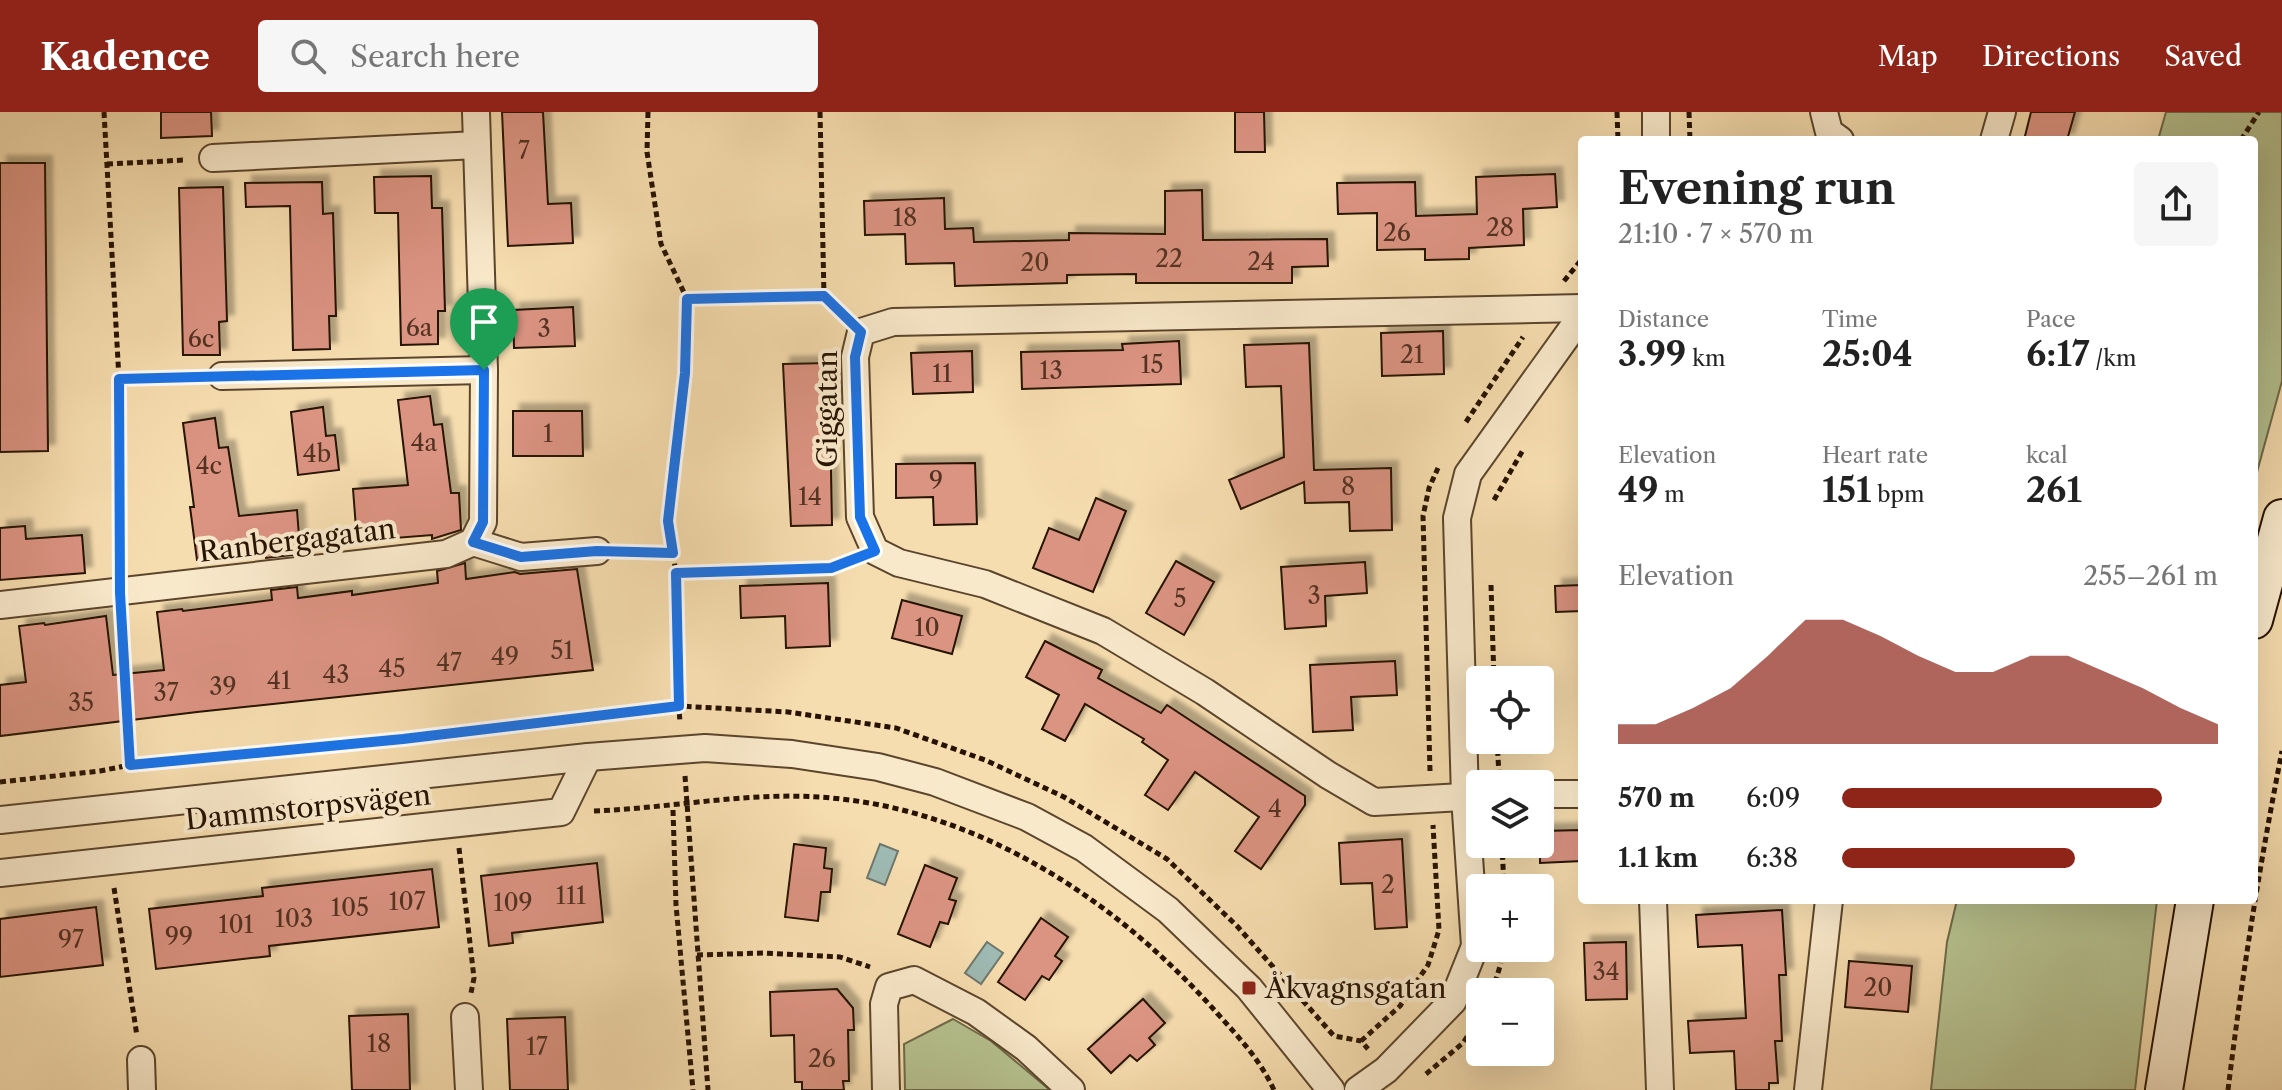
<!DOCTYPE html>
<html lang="en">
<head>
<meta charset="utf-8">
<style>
  :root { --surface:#fff; --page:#f6f6f6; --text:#222; --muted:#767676; --accent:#8f2418 }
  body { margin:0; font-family:"Libre Caslon Text",serif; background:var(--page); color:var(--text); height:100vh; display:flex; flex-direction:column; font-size:30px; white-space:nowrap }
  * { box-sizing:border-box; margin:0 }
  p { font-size:26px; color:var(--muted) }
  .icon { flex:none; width:44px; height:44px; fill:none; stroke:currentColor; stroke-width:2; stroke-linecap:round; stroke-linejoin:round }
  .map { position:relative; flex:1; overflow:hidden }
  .drawer { position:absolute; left:1578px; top:24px; width:680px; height:768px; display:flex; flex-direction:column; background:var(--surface); border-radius:8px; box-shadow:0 8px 32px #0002 }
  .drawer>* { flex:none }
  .buttons { position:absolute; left:1466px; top:554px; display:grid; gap:16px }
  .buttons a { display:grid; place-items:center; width:88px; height:88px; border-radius:8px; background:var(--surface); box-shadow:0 8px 32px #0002; font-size:40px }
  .pin { position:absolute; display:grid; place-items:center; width:68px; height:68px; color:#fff; margin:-82px -34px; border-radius:50% 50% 50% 0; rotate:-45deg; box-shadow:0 0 8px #0007 }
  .pin .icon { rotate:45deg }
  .round { display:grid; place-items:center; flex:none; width:84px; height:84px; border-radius:8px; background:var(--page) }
  .headline { display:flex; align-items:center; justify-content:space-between; height:136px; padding:0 40px }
  h1 { font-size:44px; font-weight:800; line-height:60px }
  .metrics { display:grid; grid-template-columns:repeat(3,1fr); gap:12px; height:136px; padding:8px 40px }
  .metrics div { display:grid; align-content:center }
  .metrics b { font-size:34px; font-weight:800 }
  .metrics small { font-size:22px; font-weight:400 }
  .metrics p { font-size:22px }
  .chart { height:224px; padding:16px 40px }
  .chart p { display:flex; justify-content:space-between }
  .chart svg { width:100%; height:144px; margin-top:8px; fill:var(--accent); opacity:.7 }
  ul { padding:0 40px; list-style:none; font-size:26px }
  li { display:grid; grid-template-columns:128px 96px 1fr; align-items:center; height:60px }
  li i { height:20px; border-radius:10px; background:var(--accent) }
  header { display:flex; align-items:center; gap:48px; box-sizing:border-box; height:112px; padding:0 40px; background:var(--accent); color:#fff }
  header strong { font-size:38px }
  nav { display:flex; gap:44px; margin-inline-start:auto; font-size:28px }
  .search { width:560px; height:72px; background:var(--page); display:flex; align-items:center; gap:20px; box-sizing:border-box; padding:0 28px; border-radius:8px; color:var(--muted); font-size:30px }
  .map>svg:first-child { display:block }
  .green { fill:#b6c290; stroke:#6e6a48; stroke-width:2 }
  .water { fill:#9ebab3; stroke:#6e776c; stroke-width:2 }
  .building { fill:#db9382; stroke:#271201; stroke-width:2; filter:url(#shadow) }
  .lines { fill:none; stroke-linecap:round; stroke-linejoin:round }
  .street-casing { stroke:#5b452c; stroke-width:30 }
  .secondary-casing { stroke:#271201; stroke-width:40 }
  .path { stroke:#271201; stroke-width:5; stroke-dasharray:6 4; stroke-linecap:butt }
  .street { stroke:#f9e9cb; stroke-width:26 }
  .secondary { stroke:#f9e9cb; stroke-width:36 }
  .route-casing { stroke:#fff; stroke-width:16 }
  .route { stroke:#1a73e8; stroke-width:10 }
  .poi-dot { fill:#8f2418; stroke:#f9e9cb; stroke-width:3 }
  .labels { text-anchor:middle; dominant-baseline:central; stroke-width:8; stroke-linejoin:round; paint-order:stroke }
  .number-label { font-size:24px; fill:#543221 }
  .street-label { font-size:28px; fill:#271201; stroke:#f9e9cb }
  .poi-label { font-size:28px; fill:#271201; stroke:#f9e9cb; text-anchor:start }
</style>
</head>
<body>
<header>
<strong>Kadence</strong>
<div class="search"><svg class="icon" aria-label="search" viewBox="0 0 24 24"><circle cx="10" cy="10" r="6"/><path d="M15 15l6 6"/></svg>Search here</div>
<nav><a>Map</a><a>Directions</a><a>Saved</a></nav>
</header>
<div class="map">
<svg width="2282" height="978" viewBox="0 0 2282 978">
  <defs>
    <filter id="shadow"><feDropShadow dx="7" dy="-7" stdDeviation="2" flood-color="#0004"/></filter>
  </defs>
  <rect width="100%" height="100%" fill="#f6ddaf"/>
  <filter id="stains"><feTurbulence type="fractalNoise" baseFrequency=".0025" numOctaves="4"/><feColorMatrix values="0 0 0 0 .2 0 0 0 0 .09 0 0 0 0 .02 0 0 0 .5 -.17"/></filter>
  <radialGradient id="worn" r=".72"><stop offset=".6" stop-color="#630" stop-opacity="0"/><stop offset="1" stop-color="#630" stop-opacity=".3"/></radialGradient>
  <g class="green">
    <polygon points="2166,0 2282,0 2282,269 2254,371 2254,28 2158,28"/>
    <polygon points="1957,788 2157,788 2135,978 1931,978 1947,830"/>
    <polygon points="953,907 991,929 1050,978 905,978 904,932"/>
  </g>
  <g class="water">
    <polygon points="880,732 898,739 885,773 867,766"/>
    <polygon points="987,830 1003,841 981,872 965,861"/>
  </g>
  <g class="building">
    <polygon points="161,0 211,0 212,24 161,26"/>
    <polygon points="502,0 543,0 548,92 571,91 573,131 508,134"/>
    <polygon points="1235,0 1264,0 1265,40 1235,40"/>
    <polygon points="2031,0 2075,0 2067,28 2024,28"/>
    <polygon points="0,51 45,51 48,339 0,340"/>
    <polygon points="1555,62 1557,95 1523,97 1524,133 1469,136 1469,147 1425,148 1425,137 1377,138 1377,101 1338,102 1337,71 1415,70 1416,104 1477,102 1476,65"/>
    <polygon points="431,64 432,96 442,96 445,199 438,199 438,232 401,233 398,101 375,101 374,65"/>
    <polygon points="322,70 323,102 333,101 336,204 329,204 330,237 293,238 290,94 246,95 245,71"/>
    <polygon points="223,75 227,209 219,210 220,243 183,243 179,76"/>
    <polygon points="1202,78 1203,128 1327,127 1328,154 1292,155 1292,171 1136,171 1136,162 1067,163 1067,171 955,174 954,151 906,152 905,122 865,123 864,89 944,86 945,117 973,116 974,130 1069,128 1069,121 1165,122 1165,79"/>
    <polygon points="573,195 575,234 514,236 513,198"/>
    <polygon points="1443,219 1444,262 1382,264 1381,221"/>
    <polygon points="1179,229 1181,272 1022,277 1021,240 1123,238 1122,232"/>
    <polygon points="1309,231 1314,358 1391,356 1392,418 1350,419 1349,390 1305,391 1304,370 1241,397 1229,368 1284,345 1281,274 1246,275 1244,233"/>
    <polygon points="972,239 973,280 913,282 911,241"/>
    <polygon points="829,251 832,413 791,414 783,252"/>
    <polygon points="430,284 434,313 442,312 451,381 459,381 461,418 432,427 432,423 357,429 353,377 408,373 398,288"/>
    <polygon points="323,295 326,324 335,323 339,358 298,363 291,300"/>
    <polygon points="513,299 582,299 583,344 513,344"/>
    <polygon points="215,306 219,336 228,335 239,404 297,398 300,438 292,439 293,443 266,446 266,441 197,448 190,395 194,395 183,311"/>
    <polygon points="975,351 977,412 934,413 933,385 896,386 896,352"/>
    <polygon points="1096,386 1126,399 1093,480 1033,456 1049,416 1079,428"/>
    <polygon points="25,414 26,427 82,423 85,461 0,468 0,416"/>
    <polygon points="1176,449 1214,470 1184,523 1146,501"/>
    <polygon points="1365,450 1367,481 1325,484 1326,514 1285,517 1281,455"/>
    <polygon points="465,451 466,467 515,460 520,462 577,457 593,558 197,600 0,624 0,573 26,570 19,514 44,511 45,513 106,504 113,563 164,558 157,500 182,497 183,499 272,488 271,478 297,475 298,486 352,479 352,483 438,471 437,459"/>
    <polygon points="828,471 830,534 786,536 785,504 741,506 740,474"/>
    <polygon points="1582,473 1582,499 1556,500 1555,474"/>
    <polygon points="902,488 962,504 952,542 892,526"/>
    <polygon points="1045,529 1102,558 1098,566 1161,601 1167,593 1305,684 1305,693 1261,757 1235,739 1259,705 1195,660 1168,698 1145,683 1168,648 1142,630 1144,627 1085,592 1065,629 1042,617 1059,583 1026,565"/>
    <polygon points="1395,549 1397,583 1351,585 1353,618 1313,620 1310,553"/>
    <polygon points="1582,718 1582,749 1540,751 1540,719"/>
    <polygon points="1402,727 1407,815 1375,817 1372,771 1341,772 1339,731"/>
    <polygon points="794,732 826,736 824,756 832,757 830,780 821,780 818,809 785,805"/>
    <polygon points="597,751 603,810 512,821 513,831 489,834 481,764"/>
    <polygon points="925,753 957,766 949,787 956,789 948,812 940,810 930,835 898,822"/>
    <polygon points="432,757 439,815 269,834 270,844 156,857 149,797 263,784 262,776"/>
    <polygon points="96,795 103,853 0,865 0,807"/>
    <polygon points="1782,798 1786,863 1779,863 1782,929 1775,929 1778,971 1769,971 1769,978 1736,978 1734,939 1690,941 1688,909 1746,906 1742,833 1698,835 1696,803"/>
    <polygon points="1041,806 1068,825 1055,844 1062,849 1049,868 1042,864 1025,888 998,870"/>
    <polygon points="1626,830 1627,887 1586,888 1584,831"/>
    <polygon points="1849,849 1912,854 1908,900 1845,895"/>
    <polygon points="837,877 853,896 854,918 848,918 849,969 843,969 844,978 802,978 802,970 795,970 794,923 771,924 770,880"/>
    <polygon points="1143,887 1165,911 1149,926 1155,933 1137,949 1130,943 1111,961 1088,937"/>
    <polygon points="408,902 410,978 352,978 349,904"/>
    <polygon points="565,905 568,978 510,978 507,907"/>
  </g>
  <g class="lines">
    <g class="street-casing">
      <g id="street">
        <polyline points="1656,0 1656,28"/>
        <polyline points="1824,0 1829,20 1840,28"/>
        <polyline points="1994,28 2002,0"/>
        <polyline points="213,46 477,33"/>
        <polyline points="222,264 484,258"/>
        <polyline points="473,430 483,410 484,258 476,0"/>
        <polyline points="0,493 446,442 473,430 521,445 597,439"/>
        <polyline points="1540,682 1582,682"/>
        <polyline points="1480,684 1374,690 1328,663 1205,580 1103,519 985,472 899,451 875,439 860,405 855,245 861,220 893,210 1582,196"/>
        <polyline points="0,708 588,645 705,636 792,642 878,655 935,670 1027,705 1084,736 1168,798 1249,876 1331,978"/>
        <polyline points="0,761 561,700 588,645"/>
        <polyline points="1653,788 1660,978"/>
        <polyline points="465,905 469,978"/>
        <polyline points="141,948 142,978"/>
        <polyline points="886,978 884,892 889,875 914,868 976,900 1026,936 1071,978"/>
        <polyline points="1358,978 1386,958 1453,889 1475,834 1465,685 1457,406 1468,362 1582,203"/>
        <polyline points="1808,978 1829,788"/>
      </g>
    </g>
    <g class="secondary-casing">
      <g id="secondary">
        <polyline points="2254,508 2282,406"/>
        <polyline points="2164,978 2195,788"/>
      </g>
    </g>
    <g class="path">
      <polyline points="104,0 119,267 120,451"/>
      <polyline points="648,0 647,40 661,132 687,187 685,261 668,409 676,461 676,560 680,610"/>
      <polyline points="820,0 824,184"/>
      <polyline points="1617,0 1618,28"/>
      <polyline points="1689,0 1690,28"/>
      <polyline points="2241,28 2259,0"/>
      <polyline points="107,52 185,48"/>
      <polyline points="1564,169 1582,147"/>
      <polyline points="687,187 824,184 842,202"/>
      <polyline points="119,267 198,265"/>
      <polyline points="1466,310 1523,225"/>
      <polyline points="1494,388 1523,338"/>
      <polyline points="622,440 673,441"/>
      <polyline points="676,461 831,456 850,449"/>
      <polyline points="1491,473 1494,568"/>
      <polyline points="122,505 130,653"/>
      <polyline points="1497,628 1499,663"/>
      <polyline points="1430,659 1423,404 1429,376 1438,356"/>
      <polyline points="685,664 708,978"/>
      <polyline points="0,670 100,659 130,653 403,627 679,594 788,600 896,616 985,648 1064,685 1167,747 1237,814 1334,924 1361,929 1368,937"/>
      <polyline points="673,698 676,793 693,978"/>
      <path d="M594,699C676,696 758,677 841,687C988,703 1121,793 1217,901C1240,927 1259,946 1274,978"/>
      <polyline points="1502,732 1504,776"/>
      <polyline points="459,736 474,866 471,881"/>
      <polyline points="114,776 137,924"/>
      <polyline points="697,843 764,841 840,845 870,855"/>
      <polyline points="1492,880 1501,851"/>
      <polyline points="1361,929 1400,894 1428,853 1439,818 1433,713"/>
      <polyline points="1426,962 1463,931 1477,909"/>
      <path d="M2228,978C2242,864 2260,751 2282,639"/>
    </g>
    <use href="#street" class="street"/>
    <use href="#secondary" class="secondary"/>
  </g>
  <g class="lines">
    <g class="route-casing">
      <polygon id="route" points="824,184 861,220 855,245 860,405 875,439 831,456 676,461 679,594 403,627 130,653 120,481 119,267 484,258 483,410 473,430 521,445 597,439 673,441 668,409 685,261 687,187"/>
    </g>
    <use href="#route" class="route"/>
  </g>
  <rect class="poi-dot" x="1241" y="868" width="16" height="16" rx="4"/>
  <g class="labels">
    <g class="number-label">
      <text x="524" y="38">7</text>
      <text x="905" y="105">18</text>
      <text x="1500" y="115">28</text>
      <text x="1397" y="120">26</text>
      <text x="1169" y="146">22</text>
      <text x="1261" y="149">24</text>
      <text x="1035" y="150">20</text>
      <text x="419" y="215">6a</text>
      <text x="544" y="216">3</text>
      <text x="201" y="226">6c</text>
      <text x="1412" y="242">21</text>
      <text x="1152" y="252">15</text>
      <text x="1051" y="258">13</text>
      <text x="942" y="261">11</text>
      <text x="548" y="321">1</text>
      <text x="424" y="330">4a</text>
      <text x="317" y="341">4b</text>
      <text x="209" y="353">4c</text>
      <text x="936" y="368">9</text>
      <text x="1348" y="374">8</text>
      <text x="810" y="384">14</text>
      <text x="1314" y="483">3</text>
      <text x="1180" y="486">5</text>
      <text x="927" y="515">10</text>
      <text x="562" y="538">51</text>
      <text x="505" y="544">49</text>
      <text x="449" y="550">47</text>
      <text x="392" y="556">45</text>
      <text x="336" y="562">43</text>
      <text x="279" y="568">41</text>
      <text x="223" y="574">39</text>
      <text x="166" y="580">37</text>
      <text x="81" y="590">35</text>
      <text x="1275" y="696">4</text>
      <text x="1388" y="772">2</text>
      <text x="571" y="783">111</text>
      <text x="407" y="789">107</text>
      <text x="513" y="790">109</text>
      <text x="350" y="795">105</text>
      <text x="294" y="806">103</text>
      <text x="236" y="812">101</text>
      <text x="179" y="824">99</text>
      <text x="71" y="827">97</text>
      <text x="1606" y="859">34</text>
      <text x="1878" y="875">20</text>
      <text x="379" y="931">18</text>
      <text x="537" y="934">17</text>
      <text x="822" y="946">26</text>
    </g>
    <g class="street-label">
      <text transform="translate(827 297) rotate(-90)">Giggatan</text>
      <text transform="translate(297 428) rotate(-7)">Ranbergagatan</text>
      <text transform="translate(308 695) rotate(-6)">Dammstorpsvägen</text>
    </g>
    <g class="poi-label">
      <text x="1265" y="876">Åkvagnsgatan</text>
    </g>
  </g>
  <rect width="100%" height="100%" filter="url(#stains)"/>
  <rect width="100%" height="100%" fill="url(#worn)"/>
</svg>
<div class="buttons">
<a><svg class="icon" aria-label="locate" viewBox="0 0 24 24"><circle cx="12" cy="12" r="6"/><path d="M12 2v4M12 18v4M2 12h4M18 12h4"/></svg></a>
<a><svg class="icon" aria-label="layers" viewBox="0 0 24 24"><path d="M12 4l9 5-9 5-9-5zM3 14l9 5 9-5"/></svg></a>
<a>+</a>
<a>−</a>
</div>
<div class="pin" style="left:484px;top:258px;background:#1e9e55"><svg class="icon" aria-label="arrive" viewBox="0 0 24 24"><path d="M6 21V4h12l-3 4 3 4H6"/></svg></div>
<section class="drawer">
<div class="headline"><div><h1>Evening run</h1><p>21:10 · 7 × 570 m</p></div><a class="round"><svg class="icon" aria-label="share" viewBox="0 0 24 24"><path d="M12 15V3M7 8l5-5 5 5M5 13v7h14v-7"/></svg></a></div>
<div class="metrics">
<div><p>Distance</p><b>3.99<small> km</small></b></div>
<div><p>Time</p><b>25:04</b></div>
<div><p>Pace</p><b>6:17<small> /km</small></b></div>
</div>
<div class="metrics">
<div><p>Elevation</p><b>49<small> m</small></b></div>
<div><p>Heart rate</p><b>151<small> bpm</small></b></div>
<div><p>kcal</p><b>261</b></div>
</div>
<div class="chart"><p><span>Elevation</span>255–261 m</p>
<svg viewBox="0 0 160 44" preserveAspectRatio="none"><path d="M0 44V38L10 38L20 33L30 27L40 17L50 6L60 6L70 11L80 17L90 22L100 22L110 17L120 17L130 22L140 27L150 33L160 38V44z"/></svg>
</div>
<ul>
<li><b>570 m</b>6:09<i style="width:85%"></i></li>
<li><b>1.1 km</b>6:38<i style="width:62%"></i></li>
</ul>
</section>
</div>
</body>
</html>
